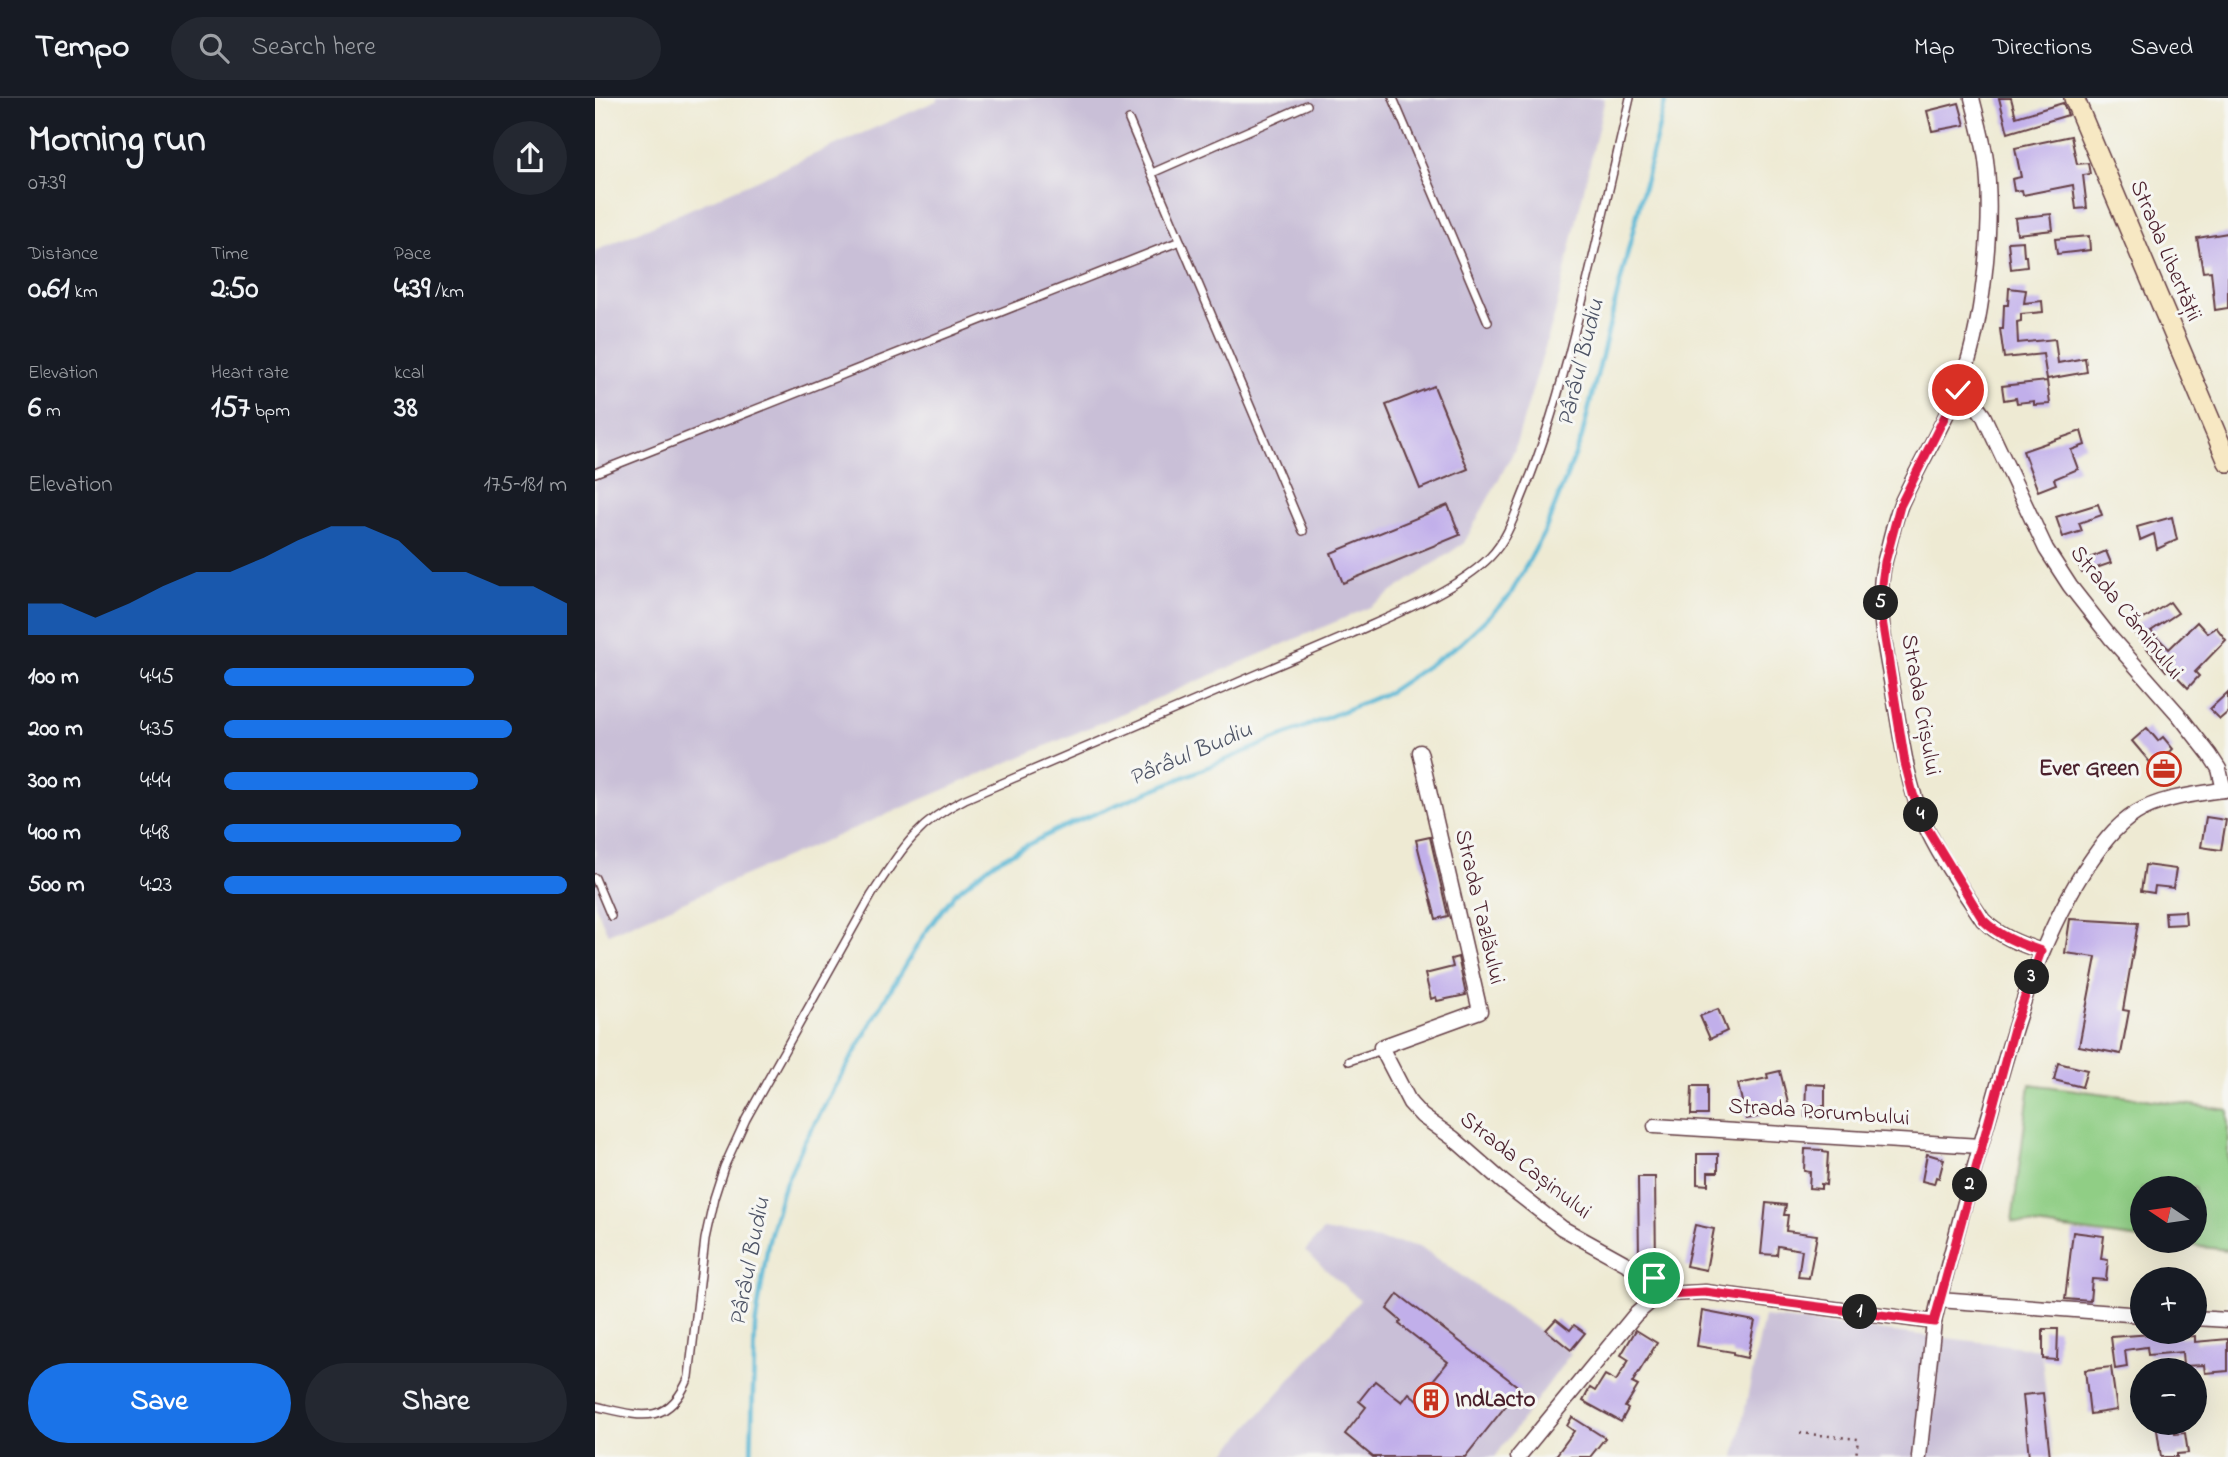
<!DOCTYPE html>
<html lang="en">
<head>
<meta charset="utf-8">
<style>
  :root { --surface:#171b24; --page:#242831; --text:#f1f3f6; --muted:#9ea1a6; --line:#363941; --accent:#1a73e8 }
  body { margin:0; font-family:"Indie Flower",sans-serif; background:var(--page); color:var(--text); height:100vh; display:flex; flex-direction:column; font-size:26px; white-space:nowrap }
  * { box-sizing:border-box; margin:0 }
  p { font-size:23px; color:var(--muted) }
  .icon { flex:none; width:38px; height:38px; fill:none; stroke:currentColor; stroke-width:2; stroke-linecap:round; stroke-linejoin:round }
  .map { position:relative; flex:1; overflow:hidden }
  .side { display:flex; flex-direction:column; background:var(--surface); width:595px }
  .side>* { flex:none }
  .needle { width:46px; rotate:283deg }
  .controls { position:absolute; left:1535px; top:1078px; display:grid; gap:14px }
  .controls a { display:grid; place-items:center; width:77px; height:77px; border-radius:50%; background:var(--surface); box-shadow:0 7px 28px #0002; font-size:35px }
  .pin { position:absolute; display:grid; place-items:center; width:60px; height:60px; color:#fff; margin:-30px; border:4px solid #fff; border-radius:50%; box-shadow:0 2px 7px #0007 }
  .km { position:absolute; width:35px; height:35px; margin:-18px; border-radius:50%; background:#222; color:#fff; font-size:19px; line-height:35px; text-align:center }
  .round { display:grid; place-items:center; flex:none; width:74px; height:74px; border-radius:37px; background:var(--page) }
  .head { display:flex; align-items:center; justify-content:space-between; height:119px; padding:0 28px }
  h1 { font-size:38px; font-weight:700; line-height:52px }
  .stats { display:grid; grid-template-columns:repeat(3,1fr); gap:10px; height:119px; padding:7px 28px }
  .stats div { display:grid; align-content:center }
  .stats b { font-size:30px; font-weight:700 }
  .stats small { font-size:19px; font-weight:400 }
  .stats p { font-size:19px }
  .chart { height:196px; padding:14px 28px }
  .chart p { display:flex; justify-content:space-between }
  .chart svg { width:100%; height:126px; margin-top:7px; fill:var(--accent); opacity:.7 }
  .cta { display:flex; gap:14px; margin-top:auto; padding:14px 28px }
  .cta a { flex:1; height:80px; border-radius:42px; background:var(--accent); color:#fff; font-size:28px; font-weight:700; line-height:80px; text-align:center }
  .cta a+a { background:var(--page); color:var(--text) }
  ul { padding:0 28px; list-style:none; font-size:23px }
  li { display:grid; grid-template-columns:112px 84px 1fr; align-items:center; height:52px }
  li i { height:18px; border-radius:9px; background:var(--accent) }
  header { display:flex; align-items:center; gap:42px; box-sizing:border-box; height:98px; padding:0 35px; background:var(--surface); border-bottom:2px solid var(--line) }
  header strong { font-size:33px }
  nav { display:flex; gap:38px; margin-inline-start:auto; font-size:24px }
  .search { width:490px; height:63px; background:var(--page); display:flex; align-items:center; gap:18px; box-sizing:border-box; padding:0 24px; border-radius:38px; color:var(--muted); font-size:26px }
  main { display:flex; flex:1; min-height:0 }
  .map>svg:first-child { display:block }
  .industrial { fill:#c9bfd7 }
  .green { fill:#90ce85; stroke:#6d7658; stroke-width:2 }
  .lines { fill:none; stroke-linecap:round; stroke-linejoin:round }
  .stream { stroke:#55b6d4; stroke-width:4.5 }
  .building { fill:#c1afea }
  .service-casing { stroke:#633d44; stroke-width:10 }
  .minor-casing { stroke:#633d44; stroke-width:17 }
  .secondary-casing { stroke:#633d44; stroke-width:22 }
  .path { stroke:#633d44; stroke-width:2.5; stroke-dasharray:2 5; stroke-linecap:butt }
  .service { stroke:#fff; stroke-width:7 }
  .minor { stroke:#fff; stroke-width:14 }
  .secondary { stroke:#f7e8c3; stroke-width:19 }
  .route-casing { stroke:#fff; stroke-width:14 }
  .route { stroke:#e11d48; stroke-width:9 }
  .labels { text-anchor:middle; dominant-baseline:central; stroke-width:6; stroke-linejoin:round; paint-order:stroke }
  .street-label { font-size:23px; fill:#4a1f2b; stroke:#f6f6f2 }
  .poi-label { font-size:23px; font-weight:bold; fill:#4a1f2b; stroke:#f6f6f2; text-anchor:end }
  .water-label { font-size:24px; font-style:italic; fill:#4e5466; stroke:#f6f6f2 }
</style>
</head>
<body>
<header>
<strong>Tempo</strong>
<div class="search"><svg class="icon" aria-label="search" viewBox="0 0 24 24"><circle cx="10" cy="10" r="6"/><path d="M15 15l6 6"/></svg>Search here</div>
<nav><a>Map</a><a>Directions</a><a>Saved</a></nav>
</header>
<main>
<section class="side">
<div class="head"><div><h1>Morning run</h1><p>07:39</p></div><a class="round"><svg class="icon" aria-label="share" viewBox="0 0 24 24"><path d="M12 15V3M7 8l5-5 5 5M5 13v7h14v-7"/></svg></a></div>
<div class="stats">
<div><p>Distance</p><b>0.61<small> km</small></b></div>
<div><p>Time</p><b>2:50</b></div>
<div><p>Pace</p><b>4:39<small> /km</small></b></div>
</div>
<div class="stats">
<div><p>Elevation</p><b>6<small> m</small></b></div>
<div><p>Heart rate</p><b>157<small> bpm</small></b></div>
<div><p>kcal</p><b>38</b></div>
</div>
<div class="chart"><p><span>Elevation</span>175–181 m</p>
<svg viewBox="0 0 160 44" preserveAspectRatio="none"><path d="M0 44V33L10 33L20 38L30 33L40 27L50 22L60 22L70 17L80 11L90 6L100 6L110 11L120 22L130 22L140 27L150 27L160 33V44z"/></svg>
</div>
<ul>
<li><b>100 m</b>4:45<i style="width:73%"></i></li>
<li><b>200 m</b>4:35<i style="width:84%"></i></li>
<li><b>300 m</b>4:44<i style="width:74%"></i></li>
<li><b>400 m</b>4:48<i style="width:69%"></i></li>
<li><b>500 m</b>4:23<i style="width:100%"></i></li>
</ul>
<div class="cta"><a>Save</a><a>Share</a></div>
</section>
<div class="map">
<svg width="1633" height="1359" viewBox="0 0 1633 1359">
  <rect width="100%" height="100%" fill="#f6f6f2"/>
  <filter id="ink" filterUnits="userSpaceOnUse"><feTurbulence type="fractalNoise" baseFrequency=".0143" numOctaves="2"/><feDisplacementMap in="SourceGraphic" scale="14" xChannelSelector="R" yChannelSelector="G"/><feConvolveMatrix kernelMatrix="1 2 1 2 8 2 1 2 1" color-interpolation-filters="sRGB"/></filter>
  <filter id="wash" filterUnits="userSpaceOnUse"><feTurbulence type="fractalNoise" baseFrequency=".00686" numOctaves="4" result="noise"/><feDisplacementMap in="SourceGraphic" scale="28" xChannelSelector="R" yChannelSelector="G"/><feGaussianBlur stdDeviation="1.57" result="paint"/><feColorMatrix in="noise" values="0 0 0 0 0 0 0 0 0 0 0 0 0 0 0 0 0 1.4 0 .05"/><feComposite in="paint" operator="in"/></filter>
  <g filter="url(#wash)">
    <rect width="100%" height="100%" fill="#eeead3"/>
    <g class="industrial">
      <polygon points="343,0 1010,0 960,216 919,353 869,445 775,509 13,836 0,807 0,153 343,2"/>
      <polygon points="728,1133 826,1149 976,1255 900,1359 627,1359 765,1202 710,1153"/>
      <polygon points="1169,1219 1446,1251 1458,1359 1140,1359"/>
    </g>
    <polygon class="green" points="1435,986 1633,1012 1633,1152 1559,1143 1600,1143 1600,1090 1547,1090 1547,1141 1417,1124"/>
    <g class="lines">
      <polyline class="stream" points="156,1359 160,1229 173,1146 187,1093 209,1044 290,901 329,836 360,795 398,765 463,731 794,594 865,546 914,499 949,435 986,342 1071,0"/>
    </g>
    <g id="blocks">
      <g class="building">
        <polygon points="1404,0 1416,0 1421,19 1468,5 1473,17 1413,35"/>
        <polygon points="1364,5 1370,27 1337,33 1332,13"/>
        <polygon points="1476,38 1482,66 1493,65 1495,76 1488,77 1492,110 1481,111 1478,87 1428,97 1427,92 1419,93 1417,81 1426,79 1420,50"/>
        <polygon points="1456,116 1458,132 1422,136 1420,120"/>
        <polygon points="1633,135 1633,210 1620,212 1616,173 1608,174 1602,140"/>
        <polygon points="1494,138 1495,152 1462,156 1460,141"/>
        <polygon points="1428,143 1429,158 1431,158 1432,169 1416,171 1413,144"/>
        <polygon points="1414,190 1431,192 1429,205 1447,203 1448,214 1426,216 1426,223 1422,224 1423,245 1460,241 1463,265 1490,260 1492,274 1452,281 1448,256 1409,260 1405,231 1408,231 1409,207 1413,207"/>
        <polygon points="1452,283 1455,306 1439,307 1439,303 1422,305 1421,300 1409,302 1407,288"/>
        <polygon points="839,288 873,371 825,391 791,307"/>
        <polygon points="1486,333 1490,347 1476,352 1483,371 1459,381 1461,386 1443,393 1428,353"/>
        <polygon points="1503,406 1507,417 1484,425 1487,433 1468,439 1461,419"/>
        <polygon points="853,407 865,437 748,485 736,455"/>
        <polygon points="1577,419 1582,442 1562,451 1559,436 1545,442 1542,429"/>
        <polygon points="1511,453 1516,465 1487,475 1483,465"/>
        <polygon points="1575,504 1583,515 1556,533 1574,551 1602,524 1612,535 1621,529 1631,542 1600,574 1604,578 1593,590 1574,570 1571,573 1535,530"/>
        <polygon points="1633,594 1633,614 1625,621 1615,611"/>
        <polygon points="1552,630 1563,643 1568,639 1578,651 1569,660 1580,673 1570,682 1537,643"/>
        <polygon points="1611,719 1631,722 1626,752 1606,749"/>
        <polygon points="835,739 853,818 841,821 821,742"/>
        <polygon points="1550,767 1581,771 1578,790 1560,788 1559,795 1546,793"/>
        <polygon points="1590,813 1591,826 1571,827 1570,814"/>
        <polygon points="1475,821 1543,825 1528,912 1534,913 1526,956 1484,948 1501,859 1470,855"/>
        <polygon points="863,859 871,897 842,903 841,899 836,901 830,876 858,869 856,861"/>
        <polygon points="1123,911 1132,933 1115,941 1105,918"/>
        <polygon points="1463,965 1492,972 1487,989 1459,982"/>
        <polygon points="1185,973 1195,1013 1151,1021 1143,986 1173,980 1172,976"/>
        <polygon points="1211,986 1230,987 1230,1008 1225,1008 1225,1019 1210,1019"/>
        <polygon points="1097,988 1112,988 1112,1017 1096,1017"/>
        <polygon points="1210,1051 1228,1052 1228,1054 1233,1055 1231,1087 1226,1086 1226,1091 1214,1090 1215,1074 1209,1073"/>
        <polygon points="1102,1056 1123,1056 1123,1074 1113,1074 1113,1087 1102,1086"/>
        <polygon points="1332,1056 1349,1061 1344,1080 1341,1079 1339,1086 1327,1083"/>
        <polygon points="1043,1079 1060,1079 1061,1168 1044,1161"/>
        <polygon points="1171,1105 1191,1107 1189,1117 1193,1117 1191,1133 1222,1137 1214,1180 1203,1179 1207,1152 1183,1148 1182,1157 1166,1156"/>
        <polygon points="1100,1127 1119,1131 1111,1172 1091,1168"/>
        <polygon points="1478,1134 1509,1138 1506,1161 1513,1162 1511,1182 1497,1181 1495,1203 1470,1201"/>
        <polygon points="803,1196 925,1290 870,1359 778,1359 750,1336 771,1309 764,1303 780,1283 807,1304 814,1295 822,1302 853,1264 804,1226 806,1223 792,1211"/>
        <polygon points="1107,1213 1160,1223 1152,1260 1138,1257 1138,1254 1102,1248"/>
        <polygon points="961,1221 975,1232 979,1227 990,1235 976,1252 951,1232"/>
        <polygon points="1448,1231 1463,1231 1462,1262 1448,1261"/>
        <polygon points="1041,1232 1062,1245 1037,1285 1043,1288 1030,1309 1033,1311 1026,1324 988,1303 995,1290 1000,1293 1010,1277 1021,1283 1034,1262 1026,1257"/>
        <polygon points="1571,1235 1571,1240 1600,1238 1600,1244 1633,1241 1633,1273 1610,1275 1609,1267 1588,1268 1587,1254 1553,1257 1552,1249 1530,1252 1532,1269 1520,1271 1516,1239"/>
        <polygon points="1516,1269 1522,1312 1495,1316 1490,1272"/>
        <polygon points="1448,1295 1455,1359 1434,1359 1428,1297"/>
        <polygon points="977,1319 1010,1340 995,1359 960,1359 979,1333 972,1328"/>
        <polygon points="1561,1325 1579,1325 1580,1336 1590,1335 1593,1355 1582,1356 1582,1359 1566,1359"/>
      </g>
    </g>
  </g>
  <g filter="url(#ink)">
    <use href="#blocks" fill-opacity="0" stroke="#633d44" stroke-width="2"/>
    <g class="lines">
      <g class="service-casing">
        <g id="service">
          <polyline points="798,0 893,224"/>
          <polyline points="534,22 708,433"/>
          <polyline points="557,75 712,7"/>
          <polyline points="0,375 585,143"/>
          <polyline points="0,780 16,818"/>
          <polyline points="754,963 787,952"/>
          <path d="M0,1308C44,1318 73,1330 94,1279L110,1141L119,1100L129,1069L151,1021L276,798C305,753 321,725 370,701L756,536C798,517 862,492 895,459C912,442 920,416 929,394C951,341 966,288 980,232C1000,155 1017,78 1035,0"/>
        </g>
      </g>
      <g class="minor-casing">
        <g id="minor">
          <path d="M1377,0C1382,20 1388,41 1391,62C1399,126 1388,232 1363,292C1346,331 1324,367 1306,406C1299,423 1295,444 1290,462C1279,508 1292,558 1300,604C1307,644 1312,684 1328,722C1342,756 1368,792 1388,822C1404,838 1425,846 1446,853"/>
          <polyline points="1363,292 1375,299 1388,317 1451,451 1475,488 1515,539 1583,616 1615,657 1624,671 1629,692"/>
          <polyline points="825,654 885,913 786,949 815,1005 827,1018 858,1040 908,1084 967,1130 1068,1186 1072,1196"/>
          <polyline points="1060,1028 1385,1048"/>
          <polyline points="1344,1202 1547,1217"/>
          <polyline points="1600,1220 1633,1222"/>
          <polyline points="923,1359 1040,1217 1055,1204 1072,1196 1110,1194 1339,1224"/>
          <path d="M1324,1359L1339,1224L1344,1202C1361,1138 1377,1075 1396,1012C1419,929 1442,848 1488,774C1503,752 1517,730 1541,715C1566,699 1604,696 1633,691"/>
        </g>
      </g>
      <g class="secondary-casing">
        <polyline id="secondary" points="1479,0 1633,364"/>
      </g>
      <polyline class="path" points="1205,1335 1263,1341 1261,1359"/>
      <use href="#service" class="service"/>
      <use href="#minor" class="minor"/>
      <use href="#secondary" class="secondary"/>
    </g>
  </g>
  <g class="lines" filter="url(#ink)">
    <g class="route-casing">
      <path id="route" d="M1059,1180L1068,1186L1072,1196L1110,1194L1339,1224L1420,927L1446,853C1425,846 1404,838 1388,822L1329,725L1318,696L1310,665L1287,522L1286,493L1290,464L1305,408L1363,292"/>
    </g>
    <use href="#route" class="route"/>
  </g>
  <defs>
    <g id="office-ring" transform="scale(1.75)"><circle r="9.5" fill="#f6f6f2" stroke="#c8321e" stroke-width="1.5"/><path d="M-6-3h4V-5.5h4V-3h4V5H-6ZM-1-4.5V-3h2v-1.5ZM-6 0V1H6V0Z" fill="#c8321e"/></g>
    <g id="building-ring" transform="scale(1.75)"><circle r="9.5" fill="#f6f6f2" stroke="#c8321e" stroke-width="1.5"/><path d="M-4-6H4V6H1V3H-1V6H-4ZM-2.5-4.3h1.7v1.8h-1.7ZM.8-4.3h1.7v1.8H.8ZM-2.5-1h1.7V.8h-1.7ZM.8-1h1.7V.8H.8Z" fill="#c8321e"/></g>
  </defs>
  <g fill-rule="evenodd">
    <use href="#office-ring" x="1569" y="671"/>
    <use href="#building-ring" x="836" y="1302"/>
  </g>
  <g class="labels">
    <g class="street-label">
      <text transform="translate(1570 153) rotate(67)">Strada Libertății</text>
      <text transform="translate(1531 515) rotate(51)">Strada Căminului</text>
      <text transform="translate(1325 607) rotate(80)">Strada Crișului</text>
      <text transform="translate(884 809) rotate(77)">Strada Tazlăului</text>
      <text transform="translate(1224 1015) rotate(4)">Strada Porumbului</text>
      <text transform="translate(930 1068) rotate(38)">Strada Cașinului</text>
    </g>
    <g class="poi-label">
      <text x="1544" y="671">Ever Green</text>
      <text x="860" y="1302" text-anchor="start">IndLacto</text>
    </g>
    <g class="water-label">
      <text transform="translate(987 265) rotate(-76)">Pârâul Budiu</text>
      <text transform="translate(596 657) rotate(-23)">Pârâul Budiu</text>
      <text transform="translate(156 1164) rotate(-79)">Pârâul Budiu</text>
    </g>
  </g>
</svg>
<div class="controls">
<a><svg class="needle" viewBox="-14 -14 28 28"><path d="M0-13l5 13h-10z" fill="#e53935"/><path d="M0 13l5-13h-10z" fill="#9ea1a6"/></svg></a>
<a>+</a>
<a>−</a>
</div>
<div class="pin" style="left:1059px;top:1180px;background:#1e9e55"><svg class="icon" aria-label="arrive" viewBox="0 0 24 24"><path d="M6 21V4h12l-3 4 3 4H6"/></svg></div>
<div class="pin" style="left:1363px;top:292px;background:#d93025"><svg class="icon" aria-label="check" viewBox="0 0 24 24"><path d="M5 12l5 5 9-10"/></svg></div>
<b class="km" style="left:1265px;top:1214px">1</b>
<b class="km" style="left:1375px;top:1087px">2</b>
<b class="km" style="left:1437px;top:879px">3</b>
<b class="km" style="left:1326px;top:717px">4</b>
<b class="km" style="left:1286px;top:505px">5</b>
</div>
</main>
</body>
</html>
